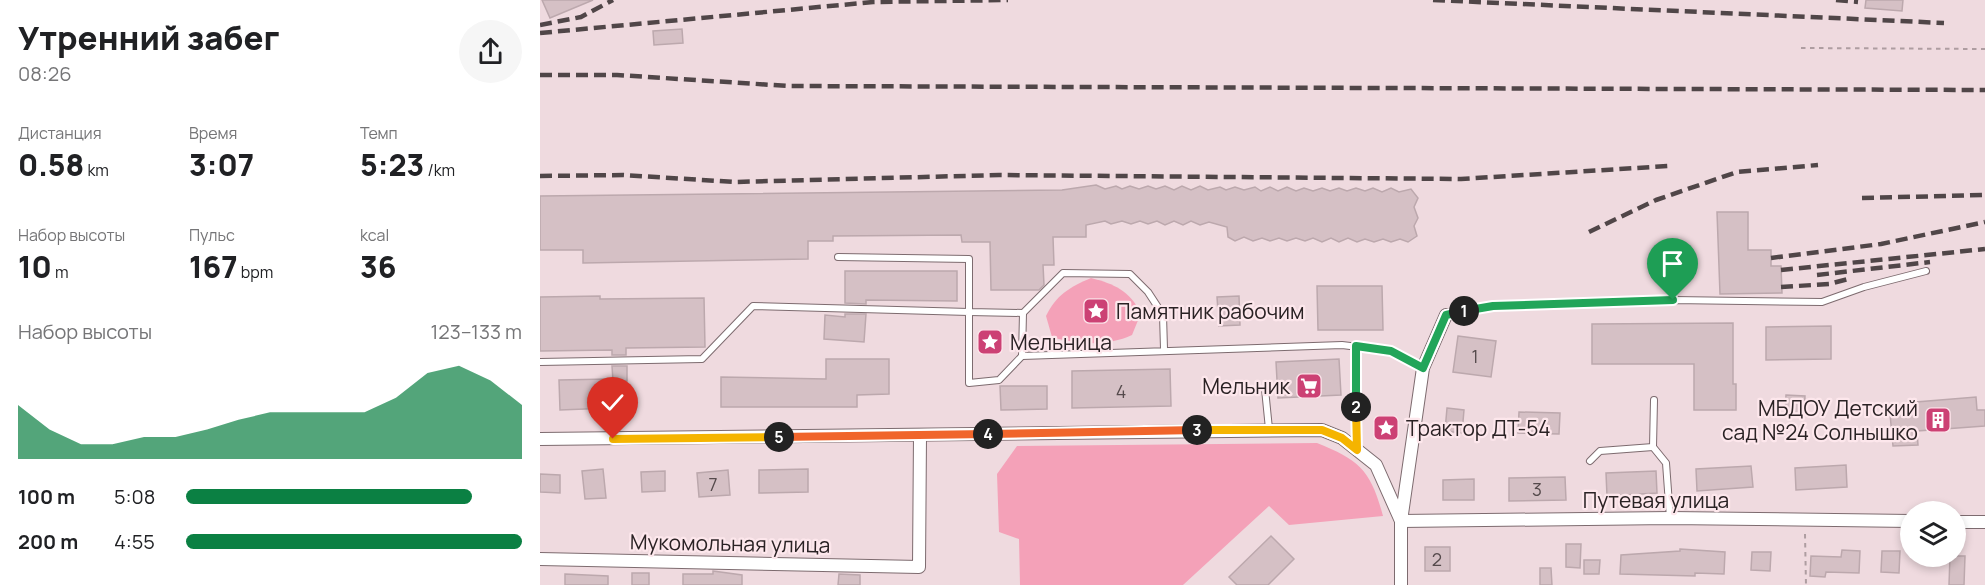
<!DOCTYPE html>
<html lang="ru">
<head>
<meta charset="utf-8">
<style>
  :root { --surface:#fff; --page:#f6f6f6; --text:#202124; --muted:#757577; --accent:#0b8043 }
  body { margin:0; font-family:Manrope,sans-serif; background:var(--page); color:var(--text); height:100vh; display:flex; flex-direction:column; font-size:22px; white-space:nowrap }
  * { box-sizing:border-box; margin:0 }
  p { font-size:20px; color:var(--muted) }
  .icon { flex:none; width:33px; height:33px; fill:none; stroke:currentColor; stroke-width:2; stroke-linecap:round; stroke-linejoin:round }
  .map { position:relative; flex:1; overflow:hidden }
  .side { display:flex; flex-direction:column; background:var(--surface); width:540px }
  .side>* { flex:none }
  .fabs { position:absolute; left:1360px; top:501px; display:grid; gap:12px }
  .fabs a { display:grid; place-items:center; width:66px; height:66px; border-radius:50%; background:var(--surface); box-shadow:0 3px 9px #0003; font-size:30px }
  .pin { position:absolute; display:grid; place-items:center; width:51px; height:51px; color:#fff; margin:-62px -26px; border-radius:50% 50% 50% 0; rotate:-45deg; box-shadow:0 0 6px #0007 }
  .pin .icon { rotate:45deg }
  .km { position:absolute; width:30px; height:30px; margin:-15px; border-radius:50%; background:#222; color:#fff; font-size:16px; line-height:30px; text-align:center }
  .round { display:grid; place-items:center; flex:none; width:63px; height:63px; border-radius:32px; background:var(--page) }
  .summary { display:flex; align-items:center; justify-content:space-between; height:102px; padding:0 18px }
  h1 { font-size:33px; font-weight:800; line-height:45px }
  .metrics { display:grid; grid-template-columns:repeat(3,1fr); gap:9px; height:102px; padding:6px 18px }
  .metrics div { display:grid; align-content:center }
  .metrics b { font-size:30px; font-weight:800 }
  .metrics small { font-size:16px; font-weight:400 }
  .metrics p { font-size:16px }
  .chart { height:168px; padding:12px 18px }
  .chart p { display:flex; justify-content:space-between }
  .chart svg { width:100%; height:108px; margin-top:6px; fill:var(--accent); opacity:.7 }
  ul { padding:0 18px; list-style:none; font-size:20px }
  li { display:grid; grid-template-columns:96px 72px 1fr; align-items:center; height:45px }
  li i { height:15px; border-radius:8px; background:var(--accent) }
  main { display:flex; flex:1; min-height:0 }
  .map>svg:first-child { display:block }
  .green { fill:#f4a1b8 }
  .building { fill:#d5c0c5; stroke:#bca8ad; stroke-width:1.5 }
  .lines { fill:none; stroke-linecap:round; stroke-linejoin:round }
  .service-casing { stroke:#7d6b6f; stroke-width:8 }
  .minor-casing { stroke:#7d6b6f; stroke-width:14 }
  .path { stroke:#ae9da1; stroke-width:2; stroke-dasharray:4.5 4.5; stroke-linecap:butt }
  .service { stroke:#fff; stroke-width:6 }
  .minor { stroke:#fff; stroke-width:12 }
  .rail { stroke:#504648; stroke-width:4.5; stroke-dasharray:12 6; stroke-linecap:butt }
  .split-1-casing { stroke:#fff; stroke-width:12 }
  .split-2-casing { stroke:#fff; stroke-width:12 }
  .split-3-casing { stroke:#fff; stroke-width:12 }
  .split-4-casing { stroke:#fff; stroke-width:12 }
  .split-5-casing { stroke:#fff; stroke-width:12 }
  .split-6-casing { stroke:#fff; stroke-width:12 }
  .split-1 { stroke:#22a559; stroke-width:8 }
  .split-2 { stroke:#22a559; stroke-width:8 }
  .split-3 { stroke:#f5b400; stroke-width:8 }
  .split-4 { stroke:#f0652b; stroke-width:8 }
  .split-5 { stroke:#f0652b; stroke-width:8 }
  .split-6 { stroke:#f5b400; stroke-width:8 }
  .labels { text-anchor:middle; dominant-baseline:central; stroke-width:4.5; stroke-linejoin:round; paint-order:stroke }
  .number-label { font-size:18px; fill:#554a4c }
  .poi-label { font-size:21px; fill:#2a2224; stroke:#fde7ec; text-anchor:start }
  .street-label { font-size:21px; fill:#2a2224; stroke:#fde7ec }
</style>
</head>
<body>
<main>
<section class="side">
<div class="summary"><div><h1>Утренний забег</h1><p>08:26</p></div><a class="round"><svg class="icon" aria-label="share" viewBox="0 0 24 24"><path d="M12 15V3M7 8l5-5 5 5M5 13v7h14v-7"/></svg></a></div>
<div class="metrics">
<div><p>Дистанция</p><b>0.58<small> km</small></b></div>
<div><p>Время</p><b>3:07</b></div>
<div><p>Темп</p><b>5:23<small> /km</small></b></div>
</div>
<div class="metrics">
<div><p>Набор высоты</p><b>10<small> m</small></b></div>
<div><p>Пульс</p><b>167<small> bpm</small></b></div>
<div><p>kcal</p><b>36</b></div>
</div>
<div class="chart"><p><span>Набор высоты</span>123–133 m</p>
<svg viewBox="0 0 160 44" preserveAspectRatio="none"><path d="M0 44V22L10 32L20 38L30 38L40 35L50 35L60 32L70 28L80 25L90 25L100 25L110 25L120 19L130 9L140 6L150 12L160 22V44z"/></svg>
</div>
<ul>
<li><b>100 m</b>5:08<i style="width:85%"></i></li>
<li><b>200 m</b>4:55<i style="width:100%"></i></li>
</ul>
</section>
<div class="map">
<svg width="1445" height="585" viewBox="0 0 1445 585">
  <rect width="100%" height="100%" fill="#efdadf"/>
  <g class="green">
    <path d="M551,278C575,284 589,291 601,313L592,335C569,346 536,345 512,337L506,316C516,295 530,287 551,278Z"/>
    <path d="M777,443C820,460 831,471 843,516L749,525L729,506L643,585H480L479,539L459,532L457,474L477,446Z"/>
  </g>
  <g class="building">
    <polygon points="2,0 53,0 10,18"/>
    <polygon points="1326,0 1363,0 1362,11 1325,8"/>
    <polygon points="142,29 143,43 114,45 113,31"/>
    <polygon points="556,185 565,189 576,186 582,189 590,186 599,189 608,186 616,189 625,186 634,190 642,186 651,190 660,186 668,190 680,187 686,190 695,187 704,190 715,187 721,191 730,187 738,191 747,187 756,191 764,188 773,191 782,188 790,191 799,188 807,191 816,188 825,191 833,188 842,192 851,188 859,192 871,189 878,198 874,207 878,218 874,226 877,236 868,242 860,239 851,242 843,239 834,242 825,239 817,242 808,238 799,242 791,238 782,242 773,238 765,241 756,238 747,241 739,238 730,241 722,238 713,241 704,237 695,241 688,237 687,227 669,222 660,225 651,221 643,225 634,221 625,225 617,221 608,224 600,221 591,224 582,221 571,224 565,221 546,225 546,237 513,237 514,265 503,265 504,285 499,290 451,290 450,242 422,242 421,235 293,236 293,241 268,241 268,259 43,263 43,250 0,250 0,196 522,190"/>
    <polygon points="1177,212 1208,212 1208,250 1231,250 1231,266 1241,266 1242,293 1180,294"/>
    <polygon points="305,271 417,271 417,301 326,300 326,304 305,303"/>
    <polygon points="777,286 842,286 843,330 778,330"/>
    <polygon points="60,296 60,299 164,298 165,347 86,348 86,355 72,355 72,350 0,351 0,297"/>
    <polygon points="699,296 700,325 679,326 677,297"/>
    <polygon points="305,314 326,314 324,342 284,339 285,315 305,317"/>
    <polygon points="1193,323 1193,384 1196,384 1196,410 1154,410 1154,364 1052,364 1052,324"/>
    <polygon points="1291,326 1291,359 1226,360 1226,327"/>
    <polygon points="918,336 956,341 951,377 913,372"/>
    <polygon points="286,359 349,359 349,394 317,395 317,407 181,407 181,377 286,379"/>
    <polygon points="799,359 801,395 738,398 736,362"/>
    <polygon points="72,366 87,366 87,381 73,381"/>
    <polygon points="630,369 631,406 532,408 532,371"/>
    <polygon points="69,379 70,408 20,410 19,380"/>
    <polygon points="460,386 507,386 507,409 461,410"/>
    <polygon points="1246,395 1265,396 1264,417 1245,416"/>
    <polygon points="1436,397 1437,410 1445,410 1445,426 1377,431 1378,445 1353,446 1350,414 1377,412 1376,402"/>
    <polygon points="907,408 924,410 922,433 905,431"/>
    <polygon points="979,412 1020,413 1019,434 978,433"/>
    <polygon points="1306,465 1307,487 1256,490 1255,468"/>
    <polygon points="1211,466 1213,487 1157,491 1156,469"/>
    <polygon points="63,469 66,498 45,499 42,471"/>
    <polygon points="268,469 268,492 219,493 219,470"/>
    <polygon points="188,470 190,495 159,497 157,473"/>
    <polygon points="125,471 125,491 102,492 101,472"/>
    <polygon points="1116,471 1117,493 1067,496 1066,473"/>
    <polygon points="0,474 20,475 20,493 0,492"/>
    <polygon points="1025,477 1026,500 969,501 969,478"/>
    <polygon points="934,479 934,500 903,500 903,480"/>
    <polygon points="731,536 754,559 728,585 697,585 689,577"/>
    <polygon points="1026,544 1041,544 1040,568 1026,567"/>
    <rect x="885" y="547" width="25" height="24"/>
    <polygon points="1140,549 1185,552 1184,574 1155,573 1155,576 1080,574 1081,555 1140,551"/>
    <polygon points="1302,550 1320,551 1319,573 1286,572 1285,577 1270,576 1271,556 1301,557"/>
    <polygon points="1342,551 1360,551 1359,573 1341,572"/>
    <polygon points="1212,552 1231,552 1230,571 1211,570"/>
    <polygon points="1410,556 1425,556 1424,585 1409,585"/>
    <polygon points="1044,560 1060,560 1059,574 1044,574"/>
    <polygon points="1000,568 1011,568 1012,585 1000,585"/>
    <polygon points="173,571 202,575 202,585 143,585 143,574 173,574"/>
    <rect x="92" y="573" width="17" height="12"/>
    <polygon points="25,574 68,576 68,585 25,585"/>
    <polygon points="299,574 320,575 320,585 298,585"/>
  </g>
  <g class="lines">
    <g class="service-casing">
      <g id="service">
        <polyline points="298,257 429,259 429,312 483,313"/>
        <polyline points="906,315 953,306 1133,300 1282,302 1324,287 1386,271"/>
        <polyline points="816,346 817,448"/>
        <polyline points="624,349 623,315 608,292 590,274 523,273 483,313 482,356 802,345 851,351 883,368"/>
        <polyline points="0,362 162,359 213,306 429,312 429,383 459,380 482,356"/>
        <polyline points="725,389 729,429"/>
        <polyline points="1114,400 1113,447 1126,463 1130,518"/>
        <polyline points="1050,461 1060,451 1113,447"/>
      </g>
    </g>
    <g class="minor-casing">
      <g id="minor">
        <polyline points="906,315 883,368 861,521 1130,518 1371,521"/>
        <polyline points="0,439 782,430 802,438 836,465 861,521 861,585"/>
        <polyline points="1416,522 1445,522"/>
        <polyline points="0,559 379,567 380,436"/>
      </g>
    </g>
    <g class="path">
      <polyline points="1261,48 1445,49"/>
      <polyline points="1265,534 1266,585"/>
    </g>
    <use href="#service" class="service"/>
    <use href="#minor" class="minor"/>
    <g class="rail">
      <polyline points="893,0 1404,23"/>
      <polyline points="1296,0 1318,2"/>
      <polyline points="0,25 41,17 73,0"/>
      <polyline points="0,33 333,2 468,0"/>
      <polyline points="0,75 77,75 249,86 1445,90"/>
      <polyline points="0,176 83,175 194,182 459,175 921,179 1129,166"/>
      <polyline points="1322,198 1445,195"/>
      <polyline points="1049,232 1116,200 1197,172 1278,165"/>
      <polyline points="1231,258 1341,244 1445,222"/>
      <polyline points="1241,270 1445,249"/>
      <polyline points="1277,275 1390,262"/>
      <polyline points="1241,287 1289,284 1312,278"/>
    </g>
  </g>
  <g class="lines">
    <g class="split-1-casing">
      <polyline id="split-1" points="924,311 953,306 1133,300"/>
    </g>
    <g class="split-2-casing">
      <polyline id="split-2" points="816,407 816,346 851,351 883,368 906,315 924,311"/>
    </g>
    <g class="split-3-casing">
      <polyline id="split-3" points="657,430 782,430 802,438 817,450 816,407"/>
    </g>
    <g class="split-4-casing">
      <polyline id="split-4" points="448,434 657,430"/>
    </g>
    <g class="split-5-casing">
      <polyline id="split-5" points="239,437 448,434"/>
    </g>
    <g class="split-6-casing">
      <polyline id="split-6" points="73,439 239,437"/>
    </g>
    <use href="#split-1" class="split-1"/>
    <use href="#split-2" class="split-2"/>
    <use href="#split-3" class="split-3"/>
    <use href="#split-4" class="split-4"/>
    <use href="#split-5" class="split-5"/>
    <use href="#split-6" class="split-6"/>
  </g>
  <defs>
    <g id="sight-square" transform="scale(1.35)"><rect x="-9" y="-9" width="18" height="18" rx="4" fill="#cc4174" stroke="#fde7ec"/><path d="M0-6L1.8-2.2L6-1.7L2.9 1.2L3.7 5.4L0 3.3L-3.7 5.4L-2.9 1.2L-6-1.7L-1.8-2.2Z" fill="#fff"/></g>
    <g id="supermarket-square" transform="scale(1.35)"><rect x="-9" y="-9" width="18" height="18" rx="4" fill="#cc4174" stroke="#fde7ec"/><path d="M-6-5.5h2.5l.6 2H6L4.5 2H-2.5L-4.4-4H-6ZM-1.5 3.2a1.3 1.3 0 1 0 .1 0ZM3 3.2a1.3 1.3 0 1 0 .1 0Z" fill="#fff"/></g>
    <g id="building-square" transform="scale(1.35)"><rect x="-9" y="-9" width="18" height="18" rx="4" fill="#cc4174" stroke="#fde7ec"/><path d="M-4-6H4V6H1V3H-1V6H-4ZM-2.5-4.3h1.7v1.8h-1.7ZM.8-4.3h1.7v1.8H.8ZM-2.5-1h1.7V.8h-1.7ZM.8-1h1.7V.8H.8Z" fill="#fff"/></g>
  </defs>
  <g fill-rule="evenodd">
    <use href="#sight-square" x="556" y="311"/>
    <use href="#sight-square" x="450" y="342"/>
    <use href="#supermarket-square" x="769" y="386"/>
    <use href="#building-square" x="1398" y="420"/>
    <use href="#sight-square" x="846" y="428"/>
  </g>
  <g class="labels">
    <g class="number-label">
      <text x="935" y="356">1</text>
      <text x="581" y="391">4</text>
      <text x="173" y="484">7</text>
      <text x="997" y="489">3</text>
      <text x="897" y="559">2</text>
    </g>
    <g class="poi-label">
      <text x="576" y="311">Памятник рабочим</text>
      <text x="470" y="342">Мельница</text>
      <text x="750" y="386" text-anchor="end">Мельник</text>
      <text x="1378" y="408" text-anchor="end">МБДОУ Детский<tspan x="1378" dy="24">сад №24 Солнышко</tspan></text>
      <text x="866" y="428">Трактор ДТ-54</text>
    </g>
    <g class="street-label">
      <text x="1116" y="500">Путевая улица</text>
      <text transform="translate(190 543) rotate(1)">Мукомольная улица</text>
    </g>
  </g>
</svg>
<div class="fabs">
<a><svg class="icon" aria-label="layers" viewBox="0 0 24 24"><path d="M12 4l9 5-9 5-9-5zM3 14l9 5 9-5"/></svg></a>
</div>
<div class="pin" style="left:1133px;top:300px;background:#1e9e55"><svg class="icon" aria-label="arrive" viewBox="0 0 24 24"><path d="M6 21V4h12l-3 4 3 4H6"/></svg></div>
<div class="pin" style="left:73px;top:439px;background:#d93025"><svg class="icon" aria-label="check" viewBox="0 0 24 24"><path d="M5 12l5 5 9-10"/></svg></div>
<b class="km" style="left:924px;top:311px">1</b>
<b class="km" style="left:816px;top:407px">2</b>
<b class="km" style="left:657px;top:430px">3</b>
<b class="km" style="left:448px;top:434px">4</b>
<b class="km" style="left:239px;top:437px">5</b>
</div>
</main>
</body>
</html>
